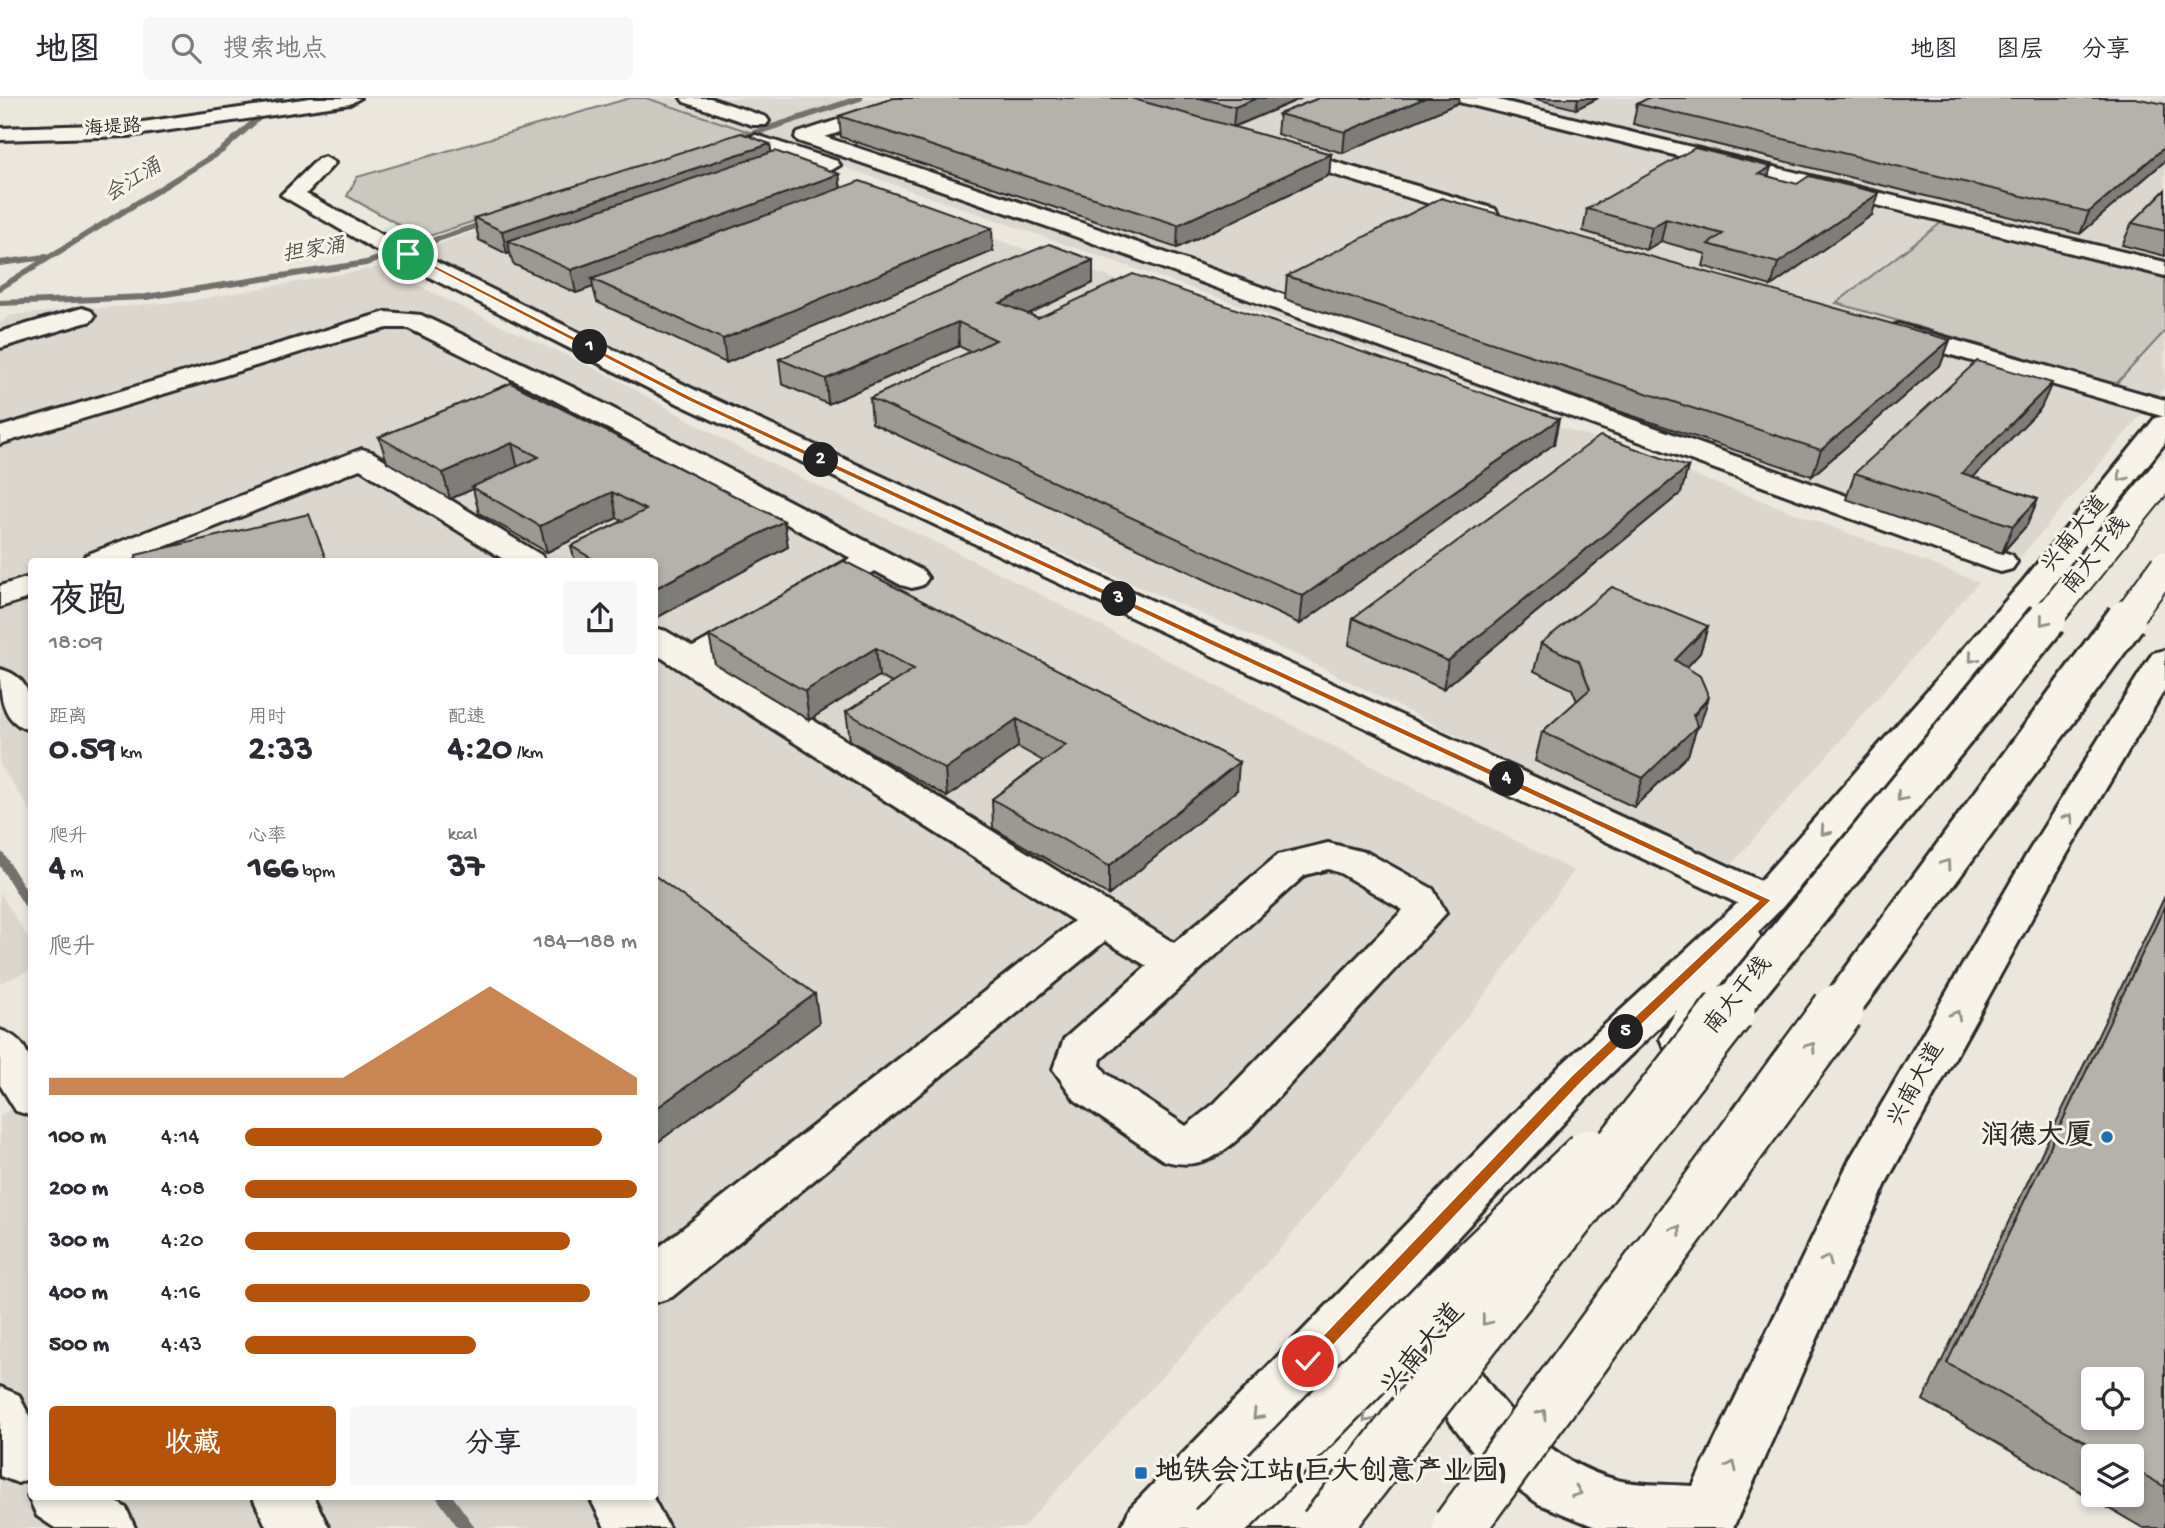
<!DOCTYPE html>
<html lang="zh">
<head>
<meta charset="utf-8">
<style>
  :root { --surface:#fff; --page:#f7f7f7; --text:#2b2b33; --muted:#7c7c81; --line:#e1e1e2; --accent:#b45309 }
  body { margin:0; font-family:"Gochi Hand","LXGW WenKai TC",sans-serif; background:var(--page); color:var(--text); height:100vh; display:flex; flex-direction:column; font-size:26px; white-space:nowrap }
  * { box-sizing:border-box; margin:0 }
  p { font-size:23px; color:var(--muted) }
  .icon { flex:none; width:38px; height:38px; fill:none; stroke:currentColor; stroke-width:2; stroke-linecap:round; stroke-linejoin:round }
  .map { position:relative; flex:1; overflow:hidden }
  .sheet { position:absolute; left:28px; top:460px; width:630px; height:942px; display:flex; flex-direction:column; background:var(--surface); border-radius:7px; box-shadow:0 4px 10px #0003 }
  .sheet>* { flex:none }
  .tools { position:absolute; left:2081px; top:1269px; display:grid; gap:14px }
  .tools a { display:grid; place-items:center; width:63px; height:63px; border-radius:7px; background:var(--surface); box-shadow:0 4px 10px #0003; font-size:35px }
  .pin { position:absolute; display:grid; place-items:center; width:60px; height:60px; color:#fff; margin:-30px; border:4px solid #fff; border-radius:50%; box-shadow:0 2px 7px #0007 }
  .km { position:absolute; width:35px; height:35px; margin:-18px; border-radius:50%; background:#222; color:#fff; font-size:19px; line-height:35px; text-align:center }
  .round { display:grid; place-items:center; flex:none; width:74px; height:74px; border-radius:7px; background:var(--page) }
  .head { display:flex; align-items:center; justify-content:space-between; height:119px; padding:0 21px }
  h1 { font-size:38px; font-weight:700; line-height:52px }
  .metrics { display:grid; grid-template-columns:repeat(3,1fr); gap:10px; height:119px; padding:7px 21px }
  .metrics div { display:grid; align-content:center }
  .metrics b { font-size:35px; font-weight:700 }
  .metrics small { font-size:19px; font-weight:400 }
  .metrics p { font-size:19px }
  .chart { height:196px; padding:14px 21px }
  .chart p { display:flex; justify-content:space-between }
  .chart svg { width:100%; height:126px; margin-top:7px; fill:var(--accent); opacity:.7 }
  .action { display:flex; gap:14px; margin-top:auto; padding:14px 21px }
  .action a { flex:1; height:80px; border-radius:7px; background:var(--accent); color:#fff; font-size:28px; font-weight:700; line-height:80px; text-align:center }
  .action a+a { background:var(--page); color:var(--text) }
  ul { padding:0 21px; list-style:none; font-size:23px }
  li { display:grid; grid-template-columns:112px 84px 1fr; align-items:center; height:52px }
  li i { height:18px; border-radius:9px; background:var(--accent) }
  header { display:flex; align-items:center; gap:42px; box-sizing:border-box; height:98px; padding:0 35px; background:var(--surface); border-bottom:2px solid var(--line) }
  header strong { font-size:33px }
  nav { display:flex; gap:38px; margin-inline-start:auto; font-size:24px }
  .search { width:490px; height:63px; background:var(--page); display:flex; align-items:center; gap:18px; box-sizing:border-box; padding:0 24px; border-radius:7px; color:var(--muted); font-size:26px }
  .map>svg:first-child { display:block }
  .built { fill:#dbd7ce }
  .green { fill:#cbc8bf; stroke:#7b7a75; stroke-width:2 }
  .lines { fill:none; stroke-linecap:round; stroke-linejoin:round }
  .stream-far2 { stroke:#72716c; stroke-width:6 }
  .stream-far1 { stroke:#72716c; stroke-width:10 }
  .stream { stroke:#72716c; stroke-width:14 }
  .minor-casing { stroke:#2b2b2b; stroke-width:6 }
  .major-casing { stroke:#2b2b2b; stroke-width:6 }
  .minor { fill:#f7f3e8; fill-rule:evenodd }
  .major { fill:#f7f3e8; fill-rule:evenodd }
  .highway-bridge-far2-casing { stroke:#2b2b2b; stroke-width:33; stroke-linecap:butt }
  .highway-bridge-far1-casing { stroke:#2b2b2b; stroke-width:44; stroke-linecap:butt }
  .highway-bridge-casing { stroke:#2b2b2b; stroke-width:56; stroke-linecap:butt }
  .highway-bridge-far2 { stroke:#f7f3e8; stroke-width:29 }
  .highway-bridge-far1 { stroke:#f7f3e8; stroke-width:38 }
  .highway-bridge { stroke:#f7f3e8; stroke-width:51 }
  .wall { fill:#9c9993; stroke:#2b2b2b; stroke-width:2; fill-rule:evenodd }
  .shaded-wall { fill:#7f7d78; stroke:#2b2b2b; stroke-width:2 }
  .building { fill:#b5b2ab; stroke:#2b2b2b; stroke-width:2; fill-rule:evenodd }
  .oneway { stroke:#918f8a }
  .route { fill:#b45309; stroke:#fff; stroke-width:2 }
  .poi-dot { fill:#1f6fb2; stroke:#f7f3e8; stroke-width:2.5 }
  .labels { text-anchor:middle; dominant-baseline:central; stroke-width:6; stroke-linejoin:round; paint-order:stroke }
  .far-street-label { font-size:19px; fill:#2b2b2b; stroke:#f7f3e8 }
  .far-water-label { font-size:21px; font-style:italic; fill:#555451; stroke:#f7f3e8 }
  .street-label { font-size:23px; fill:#2b2b2b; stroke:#f7f3e8 }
  .near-poi-label { font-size:28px; font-weight:bold; fill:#2b2b2b; stroke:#f7f3e8; text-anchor:end }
  .near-street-label { font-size:28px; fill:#2b2b2b; stroke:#f7f3e8 }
</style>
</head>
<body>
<header>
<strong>地图</strong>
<div class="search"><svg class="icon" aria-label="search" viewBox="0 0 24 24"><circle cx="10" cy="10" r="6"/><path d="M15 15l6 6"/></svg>搜索地点</div>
<nav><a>地图</a><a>图层</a><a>分享</a></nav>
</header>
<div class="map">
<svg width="2165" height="1430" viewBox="0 0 2165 1430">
  <rect width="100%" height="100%" fill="#ebe7dd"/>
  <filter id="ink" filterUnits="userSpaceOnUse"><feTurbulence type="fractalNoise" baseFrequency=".0143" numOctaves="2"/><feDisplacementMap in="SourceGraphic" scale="14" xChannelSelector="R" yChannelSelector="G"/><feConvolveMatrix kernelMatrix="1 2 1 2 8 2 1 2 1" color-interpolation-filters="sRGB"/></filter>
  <g filter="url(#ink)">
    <g class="built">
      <polygon points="646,0 2165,0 2165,289 2007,475"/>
      <polygon points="731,47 1024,151 1600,342 1979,484 1725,774 1303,560 688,293 415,154"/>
      <polygon points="387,168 440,199 615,280 735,348 995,473 1574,773 1491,889 1279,1152 1022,1430 0,1430 0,1017 31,1001 32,1398 654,1398 654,464 32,464 31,713 0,667 0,225 11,217 190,203"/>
      <polygon points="0,794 32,847 31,872 0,885"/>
    </g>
    <g class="green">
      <polygon points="630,0 646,0 747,33 423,140 347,98 357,79"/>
      <polygon points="1946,121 2165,177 2165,233 2116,286 1836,205"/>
    </g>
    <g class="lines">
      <g class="stream-far2">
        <polyline points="736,41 860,0"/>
        <polyline points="0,165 46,159"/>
        <polyline points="0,190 221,53 281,0"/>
        <polyline points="0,205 146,199 366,165 488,124"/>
      </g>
      <polyline class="stream-far1" points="0,759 32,811"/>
      <polyline class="stream" points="444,1398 467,1430"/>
      <g class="minor-casing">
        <g id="minor">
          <polygon points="310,0 360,0 350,6 129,38 0,42 0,30 129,26"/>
          <polygon points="681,0 710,0 766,19 769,23 766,27 752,27 684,4"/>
          <polygon points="904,0 933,0 930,4 825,39 1079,124 2012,457 2017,464 2012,471 2001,474 1990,471 1063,134 798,43 795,39 798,35"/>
          <polygon points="1456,0 1490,0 2165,164 2165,178 1459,4"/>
          <polygon points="756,37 837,63 840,67 830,73 749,47 746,43 749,39"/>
          <polygon points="1280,48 1495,111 1498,116 1495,121 1479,121 1273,58 1270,54"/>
          <polygon points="325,59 335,65 306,96 388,140 699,294 1780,792 1786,802 1780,812 1766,816 1752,812 679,306 372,150 281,97 318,61"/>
          <polygon points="82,210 91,213 95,218 91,223 0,250 0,234"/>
          <path d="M386,214L421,217L572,289L923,473L928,480L923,487L912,490L901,487L875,473C853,486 827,509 800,503L796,496L800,489L851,460L552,301L408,230H387L324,247L0,346V329Z"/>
          <polygon points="1898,226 2165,302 2165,319 1889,239 1885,234 1889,229"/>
          <polygon points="362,351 372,354 541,457 546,464 508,464 360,371 126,464 81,464 86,457"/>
          <polygon points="32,478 32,499 0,509 0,488"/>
          <path d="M757,517L769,520L774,527L769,534L717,563L1174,845L1278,757L1328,745L1368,755L1433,791L1446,815L1249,1031C1222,1056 1201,1074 1163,1062L1075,1002L1053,971L1064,941L1147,868L1105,843L672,1199L654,1205V1153L1074,823L654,555V530L666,533L693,549L745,520ZM1328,771L1340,775L1403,812L1215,1005L1186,1028L1107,976L1100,967L1101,961L1305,777Z"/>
          <path d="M0,571C32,579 32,605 32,633C1,625 0,597 0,571Z"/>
          <path d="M0,932C40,945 32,983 32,1018L16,1013L0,987Z"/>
          <polygon points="0,1289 19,1297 32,1324 32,1379 18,1385 0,1378"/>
          <polygon points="32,1391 32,1398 108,1398 126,1410 135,1430 55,1430 37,1418 28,1398"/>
          <polygon points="252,1398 313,1398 329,1430 267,1430"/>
          <polygon points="589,1398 652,1398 669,1430 605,1430"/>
        </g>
      </g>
      <g class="major-casing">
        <g id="major">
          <polygon points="2165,318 2165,345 2045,497 1780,812 1758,834 1763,843 1698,953 1682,958 1666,953 1660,941 1677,912 1592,994 1189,1430 1121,1430 1130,1410 1560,968 1752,792 2023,483 2155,320"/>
          <path d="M2165,552V591L2067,756L1888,1081L1733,1430H1598L1539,1406L1482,1365L1451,1325L1428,1287L1311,1430H1245L1254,1410L1434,1203L1452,1196L1470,1203L1478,1219L1462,1246C1499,1305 1545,1363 1617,1382C1641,1388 1669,1386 1693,1388L1850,1061L2027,756L2148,562L2153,555Z"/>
        </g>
      </g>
      <use href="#minor" class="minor"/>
      <use href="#major" class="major"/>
      <g class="highway-bridge-far2-casing">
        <g id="highway-bridge-far2">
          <polyline points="2045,523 2165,375"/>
          <polyline points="2125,523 2165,468"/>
        </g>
      </g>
      <g class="highway-bridge-far1-casing">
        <g id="highway-bridge-far1">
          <polyline points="1727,914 2047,521"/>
          <polyline points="1837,914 2126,521"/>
        </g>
      </g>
      <g class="highway-bridge-casing">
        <g id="highway-bridge">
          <polyline points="1214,1430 1432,1208 1590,1057"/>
          <polyline points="1325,1430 1729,912"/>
          <polyline points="1458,1430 1838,912"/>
        </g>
      </g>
      <use href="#highway-bridge-far2" class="highway-bridge-far2"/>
      <use href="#highway-bridge-far1" class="highway-bridge-far1"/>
      <use href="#highway-bridge" class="highway-bridge"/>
    </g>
    <g class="wall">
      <polygon points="894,0 1302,0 1234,29 1331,56 1329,77 1177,150 841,39 839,18"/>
      <polygon points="1319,0 1459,0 1458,5 1343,55 1277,36 1279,16"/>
      <polygon points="1532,0 1598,0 1576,11"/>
      <polygon points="1637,6 2165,6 2165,63 2080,136 1633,26"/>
      <polygon points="770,46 771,54 839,76 841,91 993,153 726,265 597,204 593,189 576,195 513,166 510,155 507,156 479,142 474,120"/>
      <polygon points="1768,78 1872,117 1771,188 1703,168 1706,156 1661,143 1646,152 1583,133 1587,111"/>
      <polygon points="2165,92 2165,158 2122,147 2132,125"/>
      <polygon points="1287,178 1950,242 1941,266 1812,378 1285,201"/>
      <polygon points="1093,185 1028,216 1038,220 1554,346 1300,526 872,325 870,300 971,254 959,248 828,306 782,286 779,261"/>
      <polygon points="511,285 784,423 788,449 656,520 654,520 654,464 575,464 571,448 623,423 617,420 547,454 479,415 473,391 450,401 387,364 379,339"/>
      <polygon points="2041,310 1973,379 2038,401 2027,427 2002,455 1846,401 1855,375"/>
      <polygon points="1688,369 1681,395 1443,591 1349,547 1353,520"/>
      <polygon points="844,463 1237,692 1109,797 993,730 992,701 1043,663 1018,649 947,699 850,642 846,614 892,585 879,578 809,622 715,566 709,538"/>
      <polygon points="1708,528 1700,555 1687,569 1700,627 1696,632 1688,657 1634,709 1535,663 1542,634 1577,603 1572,591 1534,573 1541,545"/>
      <path d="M2165,798V1430H2143L1923,1302ZM2093,1358H2132V1396H2093Z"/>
    </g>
    <g class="shaded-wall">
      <polygon points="1257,0 1302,0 1233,29 1235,9"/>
      <polygon points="1425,0 1459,0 1458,5 1343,55 1345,34"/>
      <polygon points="1578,0 1598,0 1576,11"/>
      <polygon points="770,46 773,67 508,143 510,155 507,156 502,133"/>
      <polygon points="2165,49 2165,63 2080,136 2089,114"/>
      <polygon points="1331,56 1329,77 1177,150 1178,127"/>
      <polygon points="1771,69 1765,90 1759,76"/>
      <polygon points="839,76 841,97 592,181 593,189 576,195 571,172"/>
      <polygon points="1879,95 1872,117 1771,188 1778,165"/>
      <polygon points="1666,121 1661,143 1646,152 1652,129"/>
      <polygon points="992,130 993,153 726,265 723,241"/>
      <polygon points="1093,162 1093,185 1001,229 1000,205"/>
      <polygon points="958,224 959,248 828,306 826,281"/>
      <polygon points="1950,242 1941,266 1812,378 1821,352"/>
      <polygon points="2052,285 2041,310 1952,401 1962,375"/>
      <polygon points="1559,321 1554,346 1300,526 1303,498"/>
      <polygon points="512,345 518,371 472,389 473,391 450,401 443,375"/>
      <polygon points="1688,369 1681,395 1443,591 1448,563"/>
      <polygon points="612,394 617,420 547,454 540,428"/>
      <polygon points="2038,401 2027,427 2002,455 2013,428"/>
      <polygon points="784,423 788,449 656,520 654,515 654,491"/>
      <polygon points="1708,528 1700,555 1667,590 1675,562"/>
      <polygon points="876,550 879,578 809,622 805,593"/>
      <polygon points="1709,599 1700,627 1696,632 1688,657 1634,709 1643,680"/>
      <polygon points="1017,621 1018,649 947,699 945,671"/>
      <polygon points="1239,664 1237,692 1109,797 1109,768"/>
      <polygon points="815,896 819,925 654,1047 654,1012"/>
    </g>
    <g class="building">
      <polygon points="894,0 1130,0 1331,56 1178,127 839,18"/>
      <polygon points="1200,0 1257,0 1235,9"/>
      <polygon points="1319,0 1425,0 1345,34 1279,16"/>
      <polygon points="1648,0 2135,0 2165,6 2165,49 2089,114 1637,6"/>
      <polygon points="741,35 770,46 502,133 474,120"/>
      <polygon points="1695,50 1771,69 1759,76 1797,86 1809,78 1879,95 1778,165 1708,146 1723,136 1666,121 1652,129 1587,111"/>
      <polygon points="775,53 839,76 571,172 508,143"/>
      <polygon points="860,83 992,130 723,241 592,181"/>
      <polygon points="2165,92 2165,133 2132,125"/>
      <polygon points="1441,100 1950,242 1821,352 1287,178"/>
      <polygon points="1049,146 1093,162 1000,205 1038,220 1133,176 1559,321 1303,498 870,300 996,242 958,224 826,281 779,261"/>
      <polygon points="1977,263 2052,285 1962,375 2038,401 2013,428 1855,375"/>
      <polygon points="511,285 784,423 654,491 654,464 598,464 571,448 646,412 612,394 540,428 472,389 539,359 512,345 443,375 379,339"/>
      <polygon points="1600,338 1688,369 1448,563 1353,520"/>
      <polygon points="309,416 327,464 137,464 136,457"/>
      <polygon points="844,463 1239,664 1109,768 992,701 1066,647 1017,621 945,671 846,614 914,571 876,550 805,593 709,538"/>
      <polygon points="1612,489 1708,528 1675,562 1700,578 1709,599 1693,617 1697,628 1643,680 1542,634 1590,591 1579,563 1541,545"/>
      <polygon points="654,777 815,896 654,1012"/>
      <path d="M2165,808V1389L2132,1370V1358H2110L1947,1265ZM2093,1281H2132V1320H2093Z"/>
    </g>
    <defs><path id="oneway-chevron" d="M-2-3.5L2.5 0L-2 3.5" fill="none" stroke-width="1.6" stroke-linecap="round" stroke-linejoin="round" transform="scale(1.75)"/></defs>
    <g class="oneway">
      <use href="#oneway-chevron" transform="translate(2122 379) rotate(129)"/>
      <use href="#oneway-chevron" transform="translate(2044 523) rotate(129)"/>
      <use href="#oneway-chevron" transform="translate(1973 560) rotate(131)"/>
      <use href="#oneway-chevron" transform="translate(1901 699) rotate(129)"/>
      <use href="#oneway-chevron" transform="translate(2069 720) rotate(-59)"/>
      <use href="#oneway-chevron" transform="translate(1825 733) rotate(131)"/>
      <use href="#oneway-chevron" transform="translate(1946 766) rotate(-54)"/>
      <use href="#oneway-chevron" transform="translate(1956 917) rotate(-61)"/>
      <use href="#oneway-chevron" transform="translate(1811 949) rotate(-54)"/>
      <use href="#oneway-chevron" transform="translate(1677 1132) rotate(-54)"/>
      <use href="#oneway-chevron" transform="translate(1827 1162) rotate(-65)"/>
      <use href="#oneway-chevron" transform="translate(1486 1223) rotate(128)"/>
      <use href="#oneway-chevron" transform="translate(1542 1316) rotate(-54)"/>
      <use href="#oneway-chevron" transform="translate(1257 1317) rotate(134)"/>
      <use href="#oneway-chevron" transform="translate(1367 1320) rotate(130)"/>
      <use href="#oneway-chevron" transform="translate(1732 1368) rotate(-65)"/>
      <use href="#oneway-chevron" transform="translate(1577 1394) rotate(21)"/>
    </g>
  </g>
  <polygon class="route" points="411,155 692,299 1772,802 1581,985 1314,1268 1303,1268 1303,1258 1571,978 1758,803 686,302 405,156"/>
  <g class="poi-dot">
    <circle cx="2107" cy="1039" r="7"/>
    <rect x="1134" y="1368" width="14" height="14" rx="3.5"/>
  </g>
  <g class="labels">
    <g class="far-street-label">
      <text transform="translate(113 31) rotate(-4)">海堤路</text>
    </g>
    <g class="far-water-label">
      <text transform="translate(134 84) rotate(-32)">会江涌</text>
      <text transform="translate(314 154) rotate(-9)">担家涌</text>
    </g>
    <g class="street-label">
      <text transform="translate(2076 437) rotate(-51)">兴南大道</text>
      <text transform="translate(2097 458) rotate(-51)">南大干线</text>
      <text transform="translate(1739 898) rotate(-51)">南大干线</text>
      <text transform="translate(1917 987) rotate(-61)">兴南大道</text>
    </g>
    <g class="near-poi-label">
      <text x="2093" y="1039">润德大厦</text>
      <text x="1155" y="1375" text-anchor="start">地铁会江站(巨大创意产业园)</text>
    </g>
    <g class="near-street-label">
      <text transform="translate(1424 1253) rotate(-50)">兴南大道</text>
    </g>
  </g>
</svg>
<div class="tools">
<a><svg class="icon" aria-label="locate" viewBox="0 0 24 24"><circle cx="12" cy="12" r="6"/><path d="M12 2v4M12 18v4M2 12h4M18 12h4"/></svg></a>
<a><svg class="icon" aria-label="layers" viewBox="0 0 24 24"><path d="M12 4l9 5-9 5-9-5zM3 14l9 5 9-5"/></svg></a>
</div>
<div class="pin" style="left:408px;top:156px;background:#1e9e55"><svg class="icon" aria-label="arrive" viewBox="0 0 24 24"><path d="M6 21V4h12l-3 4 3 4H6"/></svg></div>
<div class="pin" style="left:1308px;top:1263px;background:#d93025"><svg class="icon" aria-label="check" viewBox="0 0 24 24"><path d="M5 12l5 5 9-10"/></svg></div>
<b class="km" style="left:590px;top:249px">1</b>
<b class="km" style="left:821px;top:362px">2</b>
<b class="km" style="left:1119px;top:501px">3</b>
<b class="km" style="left:1507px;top:681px">4</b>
<b class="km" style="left:1626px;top:934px">5</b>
<section class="sheet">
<div class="head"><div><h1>夜跑</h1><p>18:09</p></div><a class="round"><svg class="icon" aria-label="share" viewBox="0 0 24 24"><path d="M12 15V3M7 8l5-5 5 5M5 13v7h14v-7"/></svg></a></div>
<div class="metrics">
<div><p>距离</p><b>0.59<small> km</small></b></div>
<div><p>用时</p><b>2:33</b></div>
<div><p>配速</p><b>4:20<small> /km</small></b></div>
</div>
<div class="metrics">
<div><p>爬升</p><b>4<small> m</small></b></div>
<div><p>心率</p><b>166<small> bpm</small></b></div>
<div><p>kcal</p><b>37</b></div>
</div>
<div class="chart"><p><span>爬升</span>184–188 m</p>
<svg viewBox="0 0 160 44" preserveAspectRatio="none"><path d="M0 44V38L10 38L20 38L30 38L40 38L50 38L60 38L70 38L80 38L90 30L100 22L110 14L120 6L130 14L140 22L150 30L160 38V44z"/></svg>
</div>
<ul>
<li><b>100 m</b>4:14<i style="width:91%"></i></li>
<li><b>200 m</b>4:08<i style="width:100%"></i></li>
<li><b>300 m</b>4:20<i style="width:83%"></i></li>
<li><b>400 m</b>4:16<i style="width:88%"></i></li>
<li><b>500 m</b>4:43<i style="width:59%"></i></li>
</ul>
<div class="action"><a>收藏</a><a>分享</a></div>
</section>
</div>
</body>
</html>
